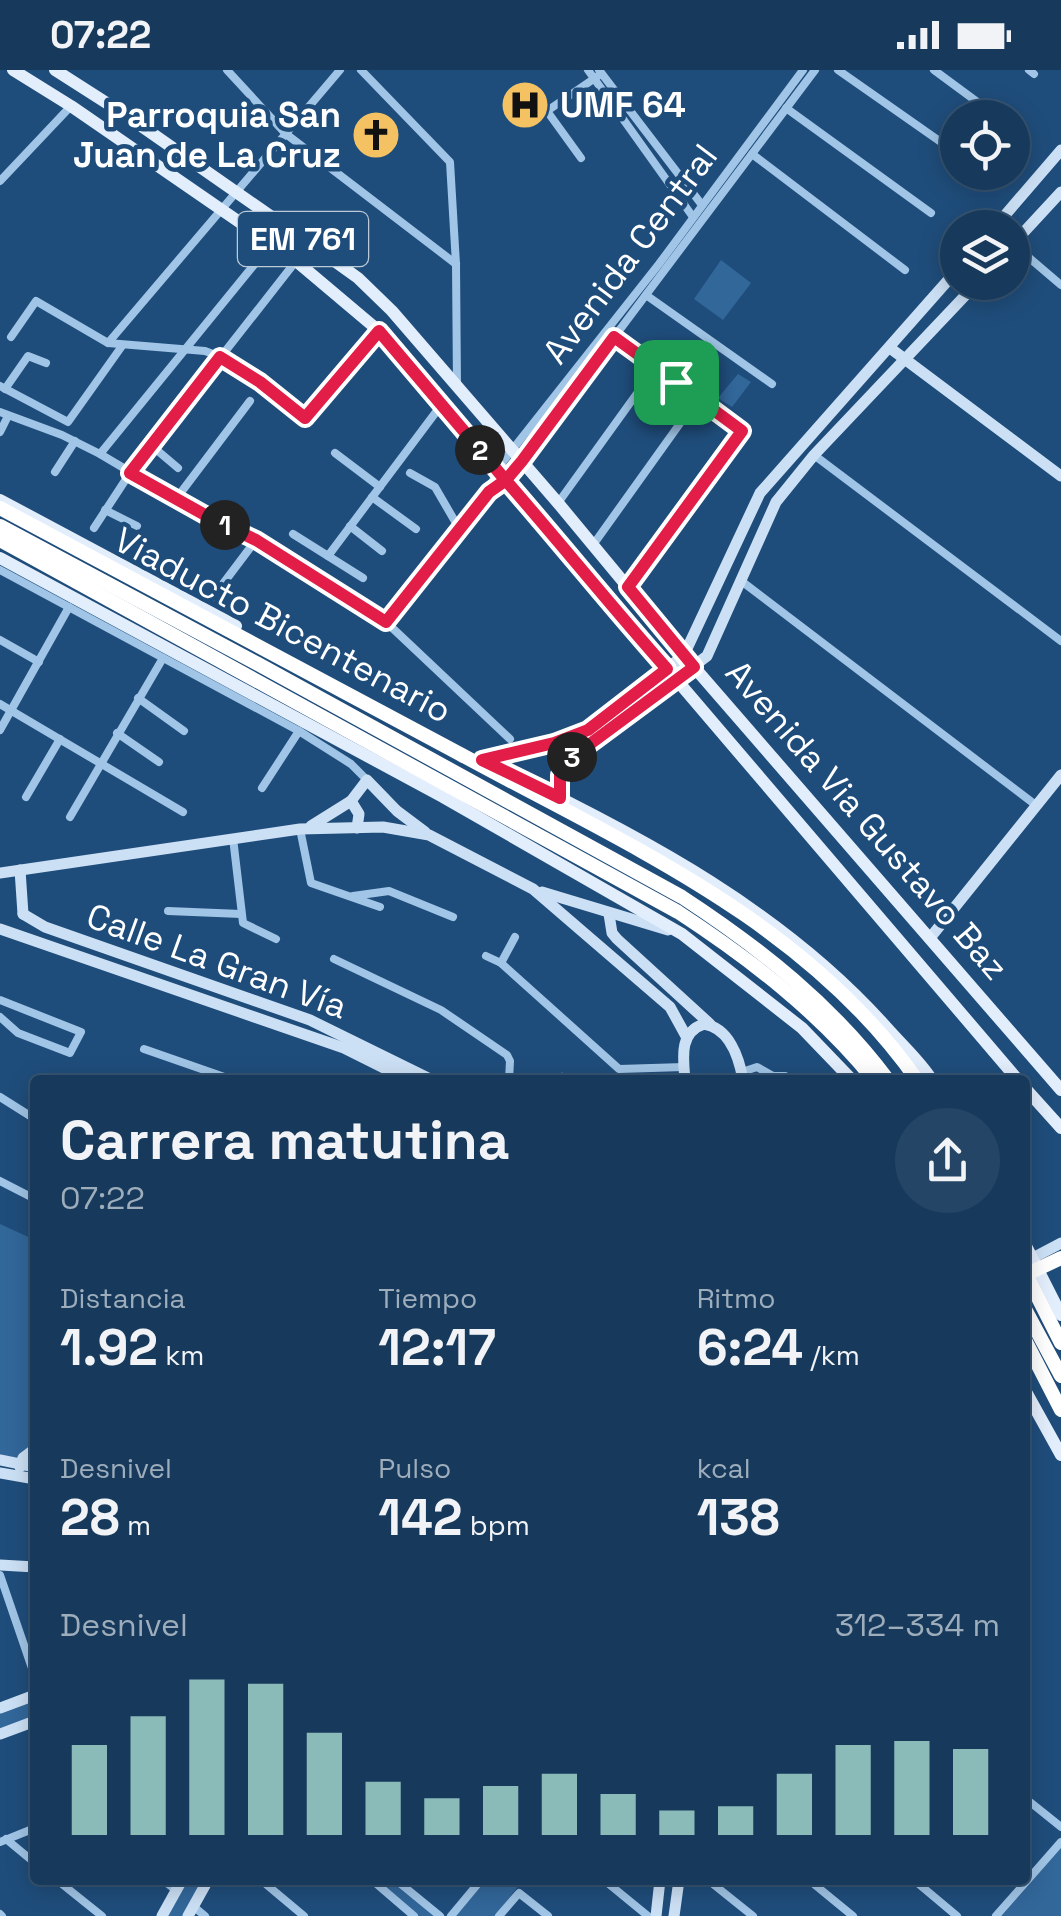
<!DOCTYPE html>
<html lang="es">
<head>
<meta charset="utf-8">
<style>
  :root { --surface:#173a5c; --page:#244565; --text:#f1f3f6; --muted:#9eadbb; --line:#365472; --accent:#8bbbb9 }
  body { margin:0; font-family:"Space Grotesk",sans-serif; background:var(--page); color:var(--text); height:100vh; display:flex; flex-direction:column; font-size:38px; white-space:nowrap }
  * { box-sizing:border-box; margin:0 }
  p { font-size:32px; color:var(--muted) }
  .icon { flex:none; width:55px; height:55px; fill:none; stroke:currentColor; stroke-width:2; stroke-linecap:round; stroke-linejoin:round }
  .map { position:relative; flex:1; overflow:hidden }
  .sheet { position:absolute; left:30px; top:1005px; width:1000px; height:810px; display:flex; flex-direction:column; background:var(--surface); border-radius:10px; box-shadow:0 5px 25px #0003,0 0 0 2px var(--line) }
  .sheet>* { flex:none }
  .tools { position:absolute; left:940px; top:30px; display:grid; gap:20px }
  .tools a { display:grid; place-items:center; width:90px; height:90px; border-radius:50%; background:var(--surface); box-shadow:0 5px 25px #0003,0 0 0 2px var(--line); font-size:50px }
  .pin { position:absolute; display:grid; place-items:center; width:85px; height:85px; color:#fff; margin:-42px; border-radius:20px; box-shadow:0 5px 15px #0006 }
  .km { position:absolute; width:50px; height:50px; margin:-25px; border-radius:50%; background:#222; color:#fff; font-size:28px; line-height:50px; text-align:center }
  .round { display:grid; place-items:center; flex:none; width:105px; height:105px; border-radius:52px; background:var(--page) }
  .head { display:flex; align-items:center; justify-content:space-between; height:170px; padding:0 30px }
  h1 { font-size:55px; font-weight:600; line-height:75px }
  .stats { display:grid; grid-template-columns:repeat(3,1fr); gap:15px; height:170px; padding:10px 30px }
  .stats div { display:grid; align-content:center }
  .stats b { font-size:50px; font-weight:600 }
  .stats small { font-size:28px; font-weight:400 }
  .stats p { font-size:28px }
  .chart { height:280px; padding:20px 30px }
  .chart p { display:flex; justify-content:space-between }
  .chart svg { width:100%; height:180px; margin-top:10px; stroke:var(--accent); stroke-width:6 }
  .status { display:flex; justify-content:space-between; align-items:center; height:70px; padding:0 50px; background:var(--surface); direction:ltr }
  .status svg { height:28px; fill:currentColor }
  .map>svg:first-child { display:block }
  .green { fill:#32679a }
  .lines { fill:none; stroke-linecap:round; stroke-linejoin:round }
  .street { stroke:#a1c5e6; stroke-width:8 }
  .secondary { stroke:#cce0f5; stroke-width:11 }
  .primary { stroke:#e3eefd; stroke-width:12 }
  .highway { stroke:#fff; stroke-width:14 }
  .route-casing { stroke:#fff; stroke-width:20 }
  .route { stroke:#e11d48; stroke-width:12 }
  .labels { text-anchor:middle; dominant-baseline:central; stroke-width:9; stroke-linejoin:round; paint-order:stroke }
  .shield { fill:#1f4d7b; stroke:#bccad7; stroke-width:2.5 }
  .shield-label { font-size:32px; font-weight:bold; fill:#fff }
  .poi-label { font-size:35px; font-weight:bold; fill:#fff; stroke:#1f4d7b; text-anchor:start }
  .street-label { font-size:35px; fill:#fff; stroke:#1f4d7b }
</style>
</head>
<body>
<div class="status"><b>07:22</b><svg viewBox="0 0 49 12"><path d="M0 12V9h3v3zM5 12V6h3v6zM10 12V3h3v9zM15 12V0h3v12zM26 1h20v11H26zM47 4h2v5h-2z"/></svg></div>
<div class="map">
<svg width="1061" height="1846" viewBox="0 0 1061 1846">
  <rect width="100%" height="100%" fill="#1f4d7b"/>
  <g class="green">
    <polygon points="721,190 751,213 723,250 694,229"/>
    <polygon points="738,304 751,312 732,337 718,328"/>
    <polygon points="0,1154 35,1170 35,1391 0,1385"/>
    <polygon points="35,1627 35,1651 0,1663 0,1640"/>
    <polygon points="1061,1776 1061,1846 1002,1846"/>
    <polygon points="182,1810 207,1810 188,1846 162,1846"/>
    <polygon points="372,1810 396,1810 439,1846 414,1846"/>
    <polygon points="485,1810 512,1810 519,1815 495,1846 454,1846"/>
  </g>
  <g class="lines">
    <g class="street">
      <polyline points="227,0 286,64 456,194"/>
      <polyline points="361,0 450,92 456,194 457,316"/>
      <polyline points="588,0 693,147"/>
      <polyline points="599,0 702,135"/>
      <polyline points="838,0 958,84"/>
      <polyline points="934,0 999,48"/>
      <polyline points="1029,0 1034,4"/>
      <polyline points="786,38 931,143"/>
      <polyline points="752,84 905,200"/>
      <polyline points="581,88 547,41 598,6"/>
      <polyline points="0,111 71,36"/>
      <polyline points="1013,174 1061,215"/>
      <polyline points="646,225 772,314"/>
      <polyline points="11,267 36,231 108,273 205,281 221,287 259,312 305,347 379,261"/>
      <polyline points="614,267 741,361 628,517"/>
      <polyline points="108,273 340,0"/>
      <polyline points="0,316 68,352 122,276"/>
      <polyline points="5,319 28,286 46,293"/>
      <polyline points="0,342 62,365 100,384 176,429 256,470 315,504 386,552 510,669"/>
      <polyline points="0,362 8,346"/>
      <polyline points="152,376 178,398"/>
      <polyline points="335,383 380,417"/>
      <polyline points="100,384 271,174"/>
      <polyline points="814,385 1061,571"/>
      <polyline points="55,402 75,371"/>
      <polyline points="410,403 435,417 460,460"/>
      <polyline points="489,423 497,399 659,194 803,0"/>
      <polyline points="372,427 416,459"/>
      <polyline points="176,429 250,331"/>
      <polyline points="558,433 638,322"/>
      <polyline points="105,440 137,456"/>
      <polyline points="350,456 382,481"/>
      <polyline points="94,458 130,403 296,191"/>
      <polyline points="293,464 363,508"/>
      <polyline points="593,475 681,352"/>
      <polyline points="328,486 442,334"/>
      <polyline points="0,500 299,661 351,694 367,710"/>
      <polyline points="740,510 1037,736"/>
      <polyline points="213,527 256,470"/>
      <polyline points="386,552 489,423 521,391 815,0"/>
      <polyline points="0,570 39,592"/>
      <polyline points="138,628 184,661"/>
      <polyline points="0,634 183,742"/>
      <polyline points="0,660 69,537"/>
      <polyline points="117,663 159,692"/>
      <polyline points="262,718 299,661"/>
      <polyline points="26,727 60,669"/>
      <polyline points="70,747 163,588"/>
      <polyline points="300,759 311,813 380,837"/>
      <polyline points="233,768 243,853 276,869"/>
      <polyline points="353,826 389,821 453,847"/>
      <polyline points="168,841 241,844"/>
      <polyline points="486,886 501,893 619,999 684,997"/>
      <polyline points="334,889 441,940 507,985 510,991 509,1010"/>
      <polyline points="501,893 515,867"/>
      <polyline points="0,930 81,962 70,983 18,963 0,947"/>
      <polyline points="144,979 233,1010"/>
      <polyline points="742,1002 757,997 773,1006 785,1006"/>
      <polyline points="562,1007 565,1010"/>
      <polyline points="0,1027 35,1049"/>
      <polyline points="0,1111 35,1129"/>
      <polyline points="0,1505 35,1607"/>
      <polyline points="1025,1728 1061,1757"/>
      <polyline points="6,1769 35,1793"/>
      <polyline points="0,1772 35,1758"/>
      <polyline points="57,1810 102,1846"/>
      <polyline points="163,1810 176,1820"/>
      <polyline points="261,1810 304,1846"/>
      <polyline points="372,1810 414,1846"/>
      <polyline points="396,1810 440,1846"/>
      <polyline points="604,1810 648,1846"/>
      <polyline points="708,1810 753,1846"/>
      <polyline points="809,1810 853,1846"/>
      <polyline points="914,1810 957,1846"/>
      <polyline points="193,1836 205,1846"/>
      <polyline points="0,1844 2,1846"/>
      <polyline points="451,1846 481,1810"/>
      <polyline points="499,1846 519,1823 548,1846"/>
      <polyline points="996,1846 1061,1772"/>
    </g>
    <g class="secondary">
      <polyline points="994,158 1061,80"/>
      <polyline points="1012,175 1061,122"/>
      <polyline points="890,278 1061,406"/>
      <polyline points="482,690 555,673 589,660 684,585 760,423 958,199"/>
      <polyline points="560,728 560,705 571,688 707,586 776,432 814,385 978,212"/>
      <polyline points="351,731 359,744 357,758"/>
      <polyline points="311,756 351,731 367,710 397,741 425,762"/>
      <polyline points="20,800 23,844"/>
      <polyline points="0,803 300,759 383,757 429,765 533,819 670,937 686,966"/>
      <polyline points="542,822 668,860"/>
      <polyline points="23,844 45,857 310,950 432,1010"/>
      <polyline points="609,844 612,863 617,869 710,954"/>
      <polyline points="0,859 344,978 408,1010"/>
      <polyline points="930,868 1061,705"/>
      <path d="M685,1010C683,988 679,962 704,954C729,958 739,987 743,1010"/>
      <polyline points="1025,1192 1061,1173"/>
      <polyline points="0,1390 35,1397"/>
      <polyline points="20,1397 23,1388 35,1379"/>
      <polyline points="0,1403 35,1409"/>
      <polyline points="0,1495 35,1497"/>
      <polyline points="0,1638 35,1625"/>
      <polyline points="0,1664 35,1651"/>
      <polyline points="162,1846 182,1810"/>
      <polyline points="188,1846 208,1810"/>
      <polyline points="656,1846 660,1810"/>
      <polyline points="674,1846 679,1810"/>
    </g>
    <g class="primary">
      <polyline points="13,0 71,36 296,191 379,261 1018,1010"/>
      <polyline points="55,0 127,46 322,182 358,208 392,241 558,433 694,597 1061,1020"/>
      <polyline points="0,430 236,556"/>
      <polyline points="0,488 443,727 682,864 802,958 852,1010"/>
      <path d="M509,703C646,769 785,843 887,958C902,975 920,991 932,1010"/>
      <polyline points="1025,1018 1061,1058"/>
      <polyline points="1025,1174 1061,1245"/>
      <polyline points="1025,1320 1061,1385"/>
    </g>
    <g class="highway">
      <path d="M0,438C154,520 307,602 460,684C625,774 806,851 917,1010"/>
      <path d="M0,456L258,594L682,827C760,878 833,936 888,1010"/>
      <path d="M0,470L678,842C750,889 819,942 874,1010"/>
      <polyline points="1025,1202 1061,1273"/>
      <polyline points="1025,1205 1061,1188"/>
      <polyline points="1025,1239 1061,1306"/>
      <polyline points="1025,1270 1061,1340"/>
    </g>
  </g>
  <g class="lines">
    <g class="route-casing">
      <path id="route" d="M676,312L614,267L522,391L506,410L489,422L386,552L256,470L214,450L130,403L220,287L260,312L305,348L379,261C420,309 461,358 502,406C558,470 611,536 667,599L588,660L554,673L482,690L560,728V705L571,688L694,597L628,517L742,361L676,312"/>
    </g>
    <use href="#route" class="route"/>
  </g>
  <defs>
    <g id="hospital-disc" transform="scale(2.5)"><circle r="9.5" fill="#f4c262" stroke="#1f4d7b"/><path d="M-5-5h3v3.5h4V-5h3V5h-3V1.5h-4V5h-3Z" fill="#111"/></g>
    <g id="church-disc" transform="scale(2.5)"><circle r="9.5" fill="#f4c262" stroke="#1f4d7b"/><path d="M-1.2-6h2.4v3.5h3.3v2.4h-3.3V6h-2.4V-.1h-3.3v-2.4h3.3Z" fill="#111"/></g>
  </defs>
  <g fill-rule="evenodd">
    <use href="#hospital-disc" x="525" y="35"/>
    <use href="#church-disc" x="376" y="65"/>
  </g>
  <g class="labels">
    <rect class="shield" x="238" y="142" width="130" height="54" rx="8"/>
    <g class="shield-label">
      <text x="303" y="169">EM 761</text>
    </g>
    <g class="poi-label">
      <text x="560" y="35">UMF 64</text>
      <text x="341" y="45" text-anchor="end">Parroquia San<tspan x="341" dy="40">Juan de La Cruz</tspan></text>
    </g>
    <g class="street-label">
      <text transform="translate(630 184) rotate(-53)">Avenida Central</text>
      <text transform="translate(283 555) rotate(28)">Viaducto Bicentenario</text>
      <text transform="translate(867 750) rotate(49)">Avenida Via Gustavo Baz</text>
      <text transform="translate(217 891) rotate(20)">Calle La Gran Vía</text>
    </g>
  </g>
</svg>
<div class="tools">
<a><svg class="icon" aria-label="locate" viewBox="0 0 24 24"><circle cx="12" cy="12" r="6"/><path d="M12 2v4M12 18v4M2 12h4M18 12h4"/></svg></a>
<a><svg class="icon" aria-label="layers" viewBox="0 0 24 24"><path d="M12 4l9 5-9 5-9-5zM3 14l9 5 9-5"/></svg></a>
</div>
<div class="pin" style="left:676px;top:312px;background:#1e9e55"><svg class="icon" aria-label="arrive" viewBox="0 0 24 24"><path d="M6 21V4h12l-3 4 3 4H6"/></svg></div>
<b class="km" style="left:225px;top:455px">1</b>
<b class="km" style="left:480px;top:380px">2</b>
<b class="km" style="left:572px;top:687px">3</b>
<section class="sheet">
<div class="head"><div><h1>Carrera matutina</h1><p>07:22</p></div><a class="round"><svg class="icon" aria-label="share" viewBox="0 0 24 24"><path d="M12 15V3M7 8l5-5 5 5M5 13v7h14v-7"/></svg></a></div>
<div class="stats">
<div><p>Distancia</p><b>1.92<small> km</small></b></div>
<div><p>Tiempo</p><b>12:17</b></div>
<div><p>Ritmo</p><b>6:24<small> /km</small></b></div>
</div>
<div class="stats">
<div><p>Desnivel</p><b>28<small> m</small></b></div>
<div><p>Pulso</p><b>142<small> bpm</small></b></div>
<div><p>kcal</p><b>138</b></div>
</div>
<div class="chart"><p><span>Desnivel</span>312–334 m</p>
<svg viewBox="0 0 160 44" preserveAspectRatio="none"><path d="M5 44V22M15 44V15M25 44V6M35 44V7M45 44V19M55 44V31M65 44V35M75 44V32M85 44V29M95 44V34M105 44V38M115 44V37M125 44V29M135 44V22M145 44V21M155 44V23"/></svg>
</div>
</section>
</div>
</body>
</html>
